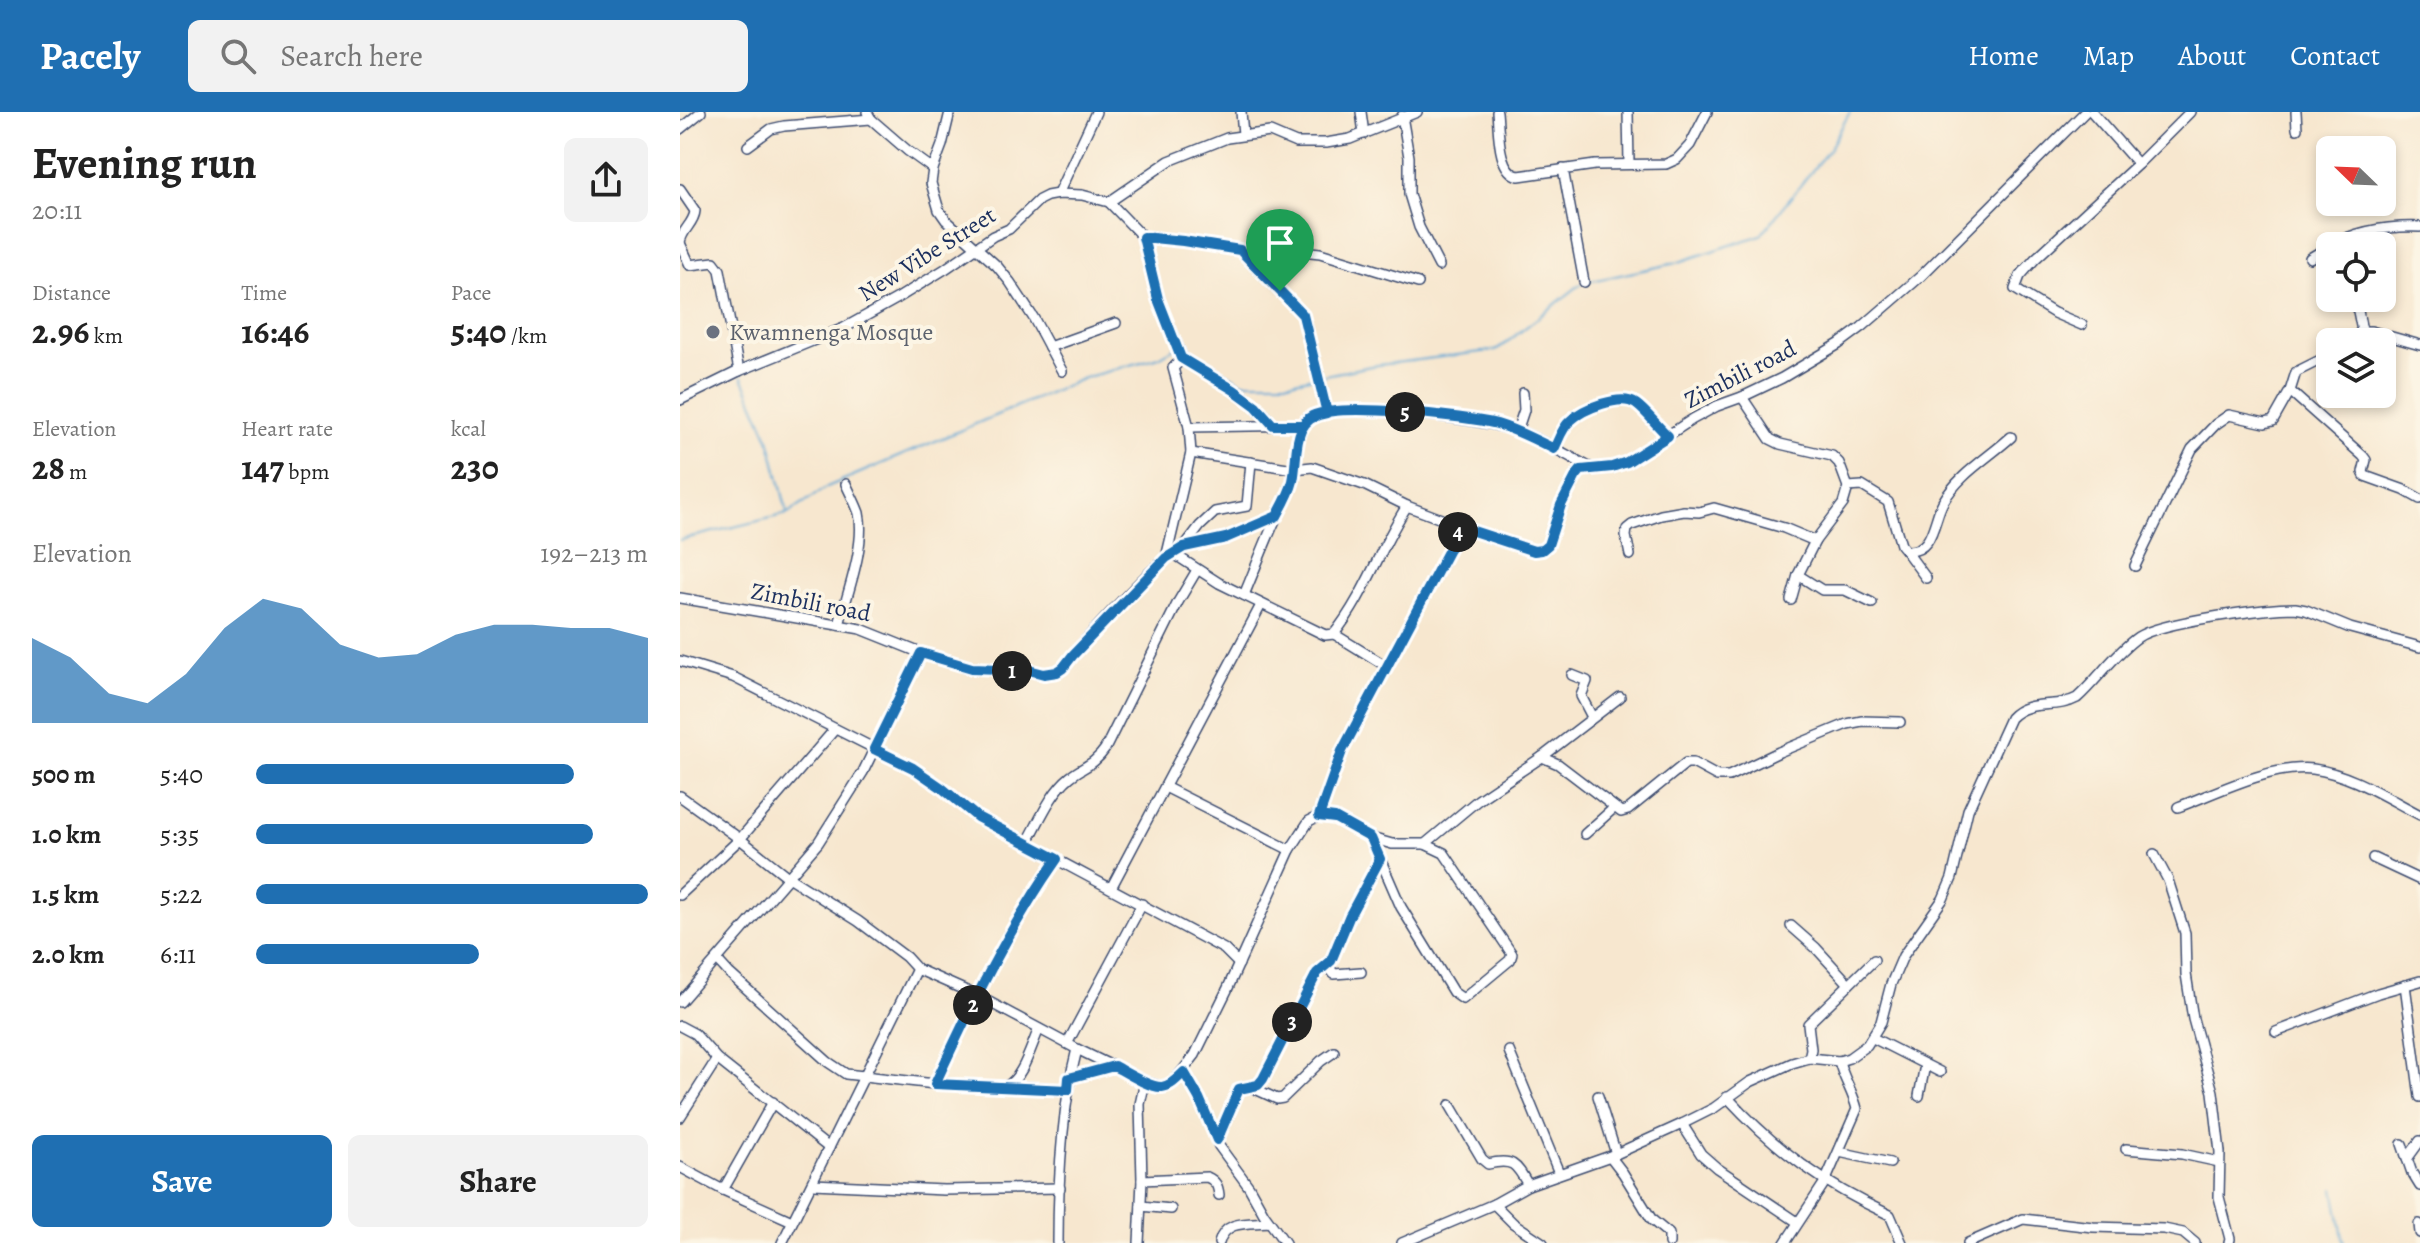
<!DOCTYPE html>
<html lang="en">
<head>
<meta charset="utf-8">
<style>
  :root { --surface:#fff; --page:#f2f2f2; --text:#222; --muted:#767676; --accent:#1f6fb2 }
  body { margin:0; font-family:Alegreya,serif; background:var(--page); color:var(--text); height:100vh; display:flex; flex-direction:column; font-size:30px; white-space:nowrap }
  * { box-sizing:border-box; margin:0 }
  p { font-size:26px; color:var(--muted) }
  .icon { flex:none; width:44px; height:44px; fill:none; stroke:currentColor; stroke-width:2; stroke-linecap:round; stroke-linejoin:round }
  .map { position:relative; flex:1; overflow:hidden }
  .panel { display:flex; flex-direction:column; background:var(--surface); width:680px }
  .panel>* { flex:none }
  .needle { width:52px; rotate:293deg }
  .buttons { position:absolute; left:1636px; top:24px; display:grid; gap:16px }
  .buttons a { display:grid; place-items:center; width:80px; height:80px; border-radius:12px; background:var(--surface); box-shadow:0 4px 12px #0003; font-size:40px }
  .pin { position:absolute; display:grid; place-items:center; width:68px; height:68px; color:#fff; margin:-82px -34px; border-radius:50% 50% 50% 0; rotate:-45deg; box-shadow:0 0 8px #0007 }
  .pin .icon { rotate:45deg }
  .km { position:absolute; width:40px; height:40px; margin:-20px; border-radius:50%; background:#222; color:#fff; font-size:22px; line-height:40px; text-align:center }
  .round { display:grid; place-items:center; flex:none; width:84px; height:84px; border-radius:12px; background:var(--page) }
  .overview { display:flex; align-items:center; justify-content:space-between; height:136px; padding:0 32px }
  h1 { font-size:44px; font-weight:700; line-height:60px }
  .metrics { display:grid; grid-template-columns:repeat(3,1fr); gap:12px; height:136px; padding:8px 32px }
  .metrics div { display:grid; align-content:center }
  .metrics b { font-size:34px; font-weight:700 }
  .metrics small { font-size:22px; font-weight:400 }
  .metrics p { font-size:22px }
  .chart { height:224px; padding:16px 32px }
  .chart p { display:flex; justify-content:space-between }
  .chart svg { width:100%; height:144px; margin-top:8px; fill:var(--accent); opacity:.7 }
  .primary-button { display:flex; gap:16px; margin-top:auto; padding:16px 32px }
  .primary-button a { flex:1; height:92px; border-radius:12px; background:var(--accent); color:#fff; font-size:32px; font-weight:700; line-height:92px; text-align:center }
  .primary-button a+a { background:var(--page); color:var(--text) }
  ul { padding:0 32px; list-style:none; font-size:26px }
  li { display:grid; grid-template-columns:128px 96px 1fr; align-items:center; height:60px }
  li i { height:20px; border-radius:10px; background:var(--accent) }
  header { display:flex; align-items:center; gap:48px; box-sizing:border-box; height:112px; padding:0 40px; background:var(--accent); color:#fff }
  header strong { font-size:38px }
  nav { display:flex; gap:44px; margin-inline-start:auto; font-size:28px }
  .search { width:560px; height:72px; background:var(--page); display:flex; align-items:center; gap:20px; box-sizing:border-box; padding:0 28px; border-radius:12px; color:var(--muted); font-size:30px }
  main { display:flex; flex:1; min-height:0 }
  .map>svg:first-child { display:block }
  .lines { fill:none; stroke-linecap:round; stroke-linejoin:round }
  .stream { stroke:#60a8d6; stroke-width:2 }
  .street-casing { stroke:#3c4b6f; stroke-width:12 }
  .street { stroke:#fff; stroke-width:9 }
  .route-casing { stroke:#fff; stroke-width:16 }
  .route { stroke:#1f6fb2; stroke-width:10 }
  .worship-dot { fill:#6b7280; stroke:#fcf5e5; stroke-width:3 }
  .labels { text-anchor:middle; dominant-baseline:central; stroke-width:8; stroke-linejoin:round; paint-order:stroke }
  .street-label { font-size:24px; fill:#1b2f5e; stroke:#fcf5e5 }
  .worship-label { font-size:24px; fill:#5b616d; stroke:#fcf5e5; text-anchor:start }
</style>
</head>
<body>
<header>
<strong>Pacely</strong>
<div class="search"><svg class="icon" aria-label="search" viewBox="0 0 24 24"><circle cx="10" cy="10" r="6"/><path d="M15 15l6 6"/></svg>Search here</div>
<nav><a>Home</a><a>Map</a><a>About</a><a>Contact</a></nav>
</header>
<main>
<section class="panel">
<div class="overview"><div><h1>Evening run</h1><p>20:11</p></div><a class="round"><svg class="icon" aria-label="share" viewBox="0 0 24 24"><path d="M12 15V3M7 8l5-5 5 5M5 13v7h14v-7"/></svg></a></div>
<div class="metrics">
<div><p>Distance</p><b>2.96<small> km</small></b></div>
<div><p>Time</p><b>16:46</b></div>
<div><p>Pace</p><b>5:40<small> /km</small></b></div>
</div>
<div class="metrics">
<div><p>Elevation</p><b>28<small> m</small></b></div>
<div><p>Heart rate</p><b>147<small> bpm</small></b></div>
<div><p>kcal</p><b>230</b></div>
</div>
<div class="chart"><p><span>Elevation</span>192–213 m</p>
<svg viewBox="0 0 160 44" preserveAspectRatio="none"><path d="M0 44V18L10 24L20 35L30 38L40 29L50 15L60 6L70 9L80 20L90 24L100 23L110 17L120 14L130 14L140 15L150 15L160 18V44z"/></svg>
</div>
<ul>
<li><b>500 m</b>5:40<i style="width:81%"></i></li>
<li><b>1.0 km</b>5:35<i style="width:86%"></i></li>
<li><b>1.5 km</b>5:22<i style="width:100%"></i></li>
<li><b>2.0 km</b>6:11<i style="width:57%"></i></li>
</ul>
<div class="primary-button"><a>Save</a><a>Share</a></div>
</section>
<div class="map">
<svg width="1740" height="1131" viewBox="0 0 1740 1131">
  <rect width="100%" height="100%" fill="#fcf5e5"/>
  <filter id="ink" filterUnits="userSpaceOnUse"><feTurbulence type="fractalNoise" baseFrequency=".0125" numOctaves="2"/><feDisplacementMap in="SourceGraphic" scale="16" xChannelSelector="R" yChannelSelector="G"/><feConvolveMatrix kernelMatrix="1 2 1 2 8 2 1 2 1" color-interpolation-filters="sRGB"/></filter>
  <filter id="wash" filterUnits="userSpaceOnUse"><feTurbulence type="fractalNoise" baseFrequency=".006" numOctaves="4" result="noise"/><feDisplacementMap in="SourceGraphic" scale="32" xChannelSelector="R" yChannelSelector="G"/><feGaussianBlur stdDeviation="1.8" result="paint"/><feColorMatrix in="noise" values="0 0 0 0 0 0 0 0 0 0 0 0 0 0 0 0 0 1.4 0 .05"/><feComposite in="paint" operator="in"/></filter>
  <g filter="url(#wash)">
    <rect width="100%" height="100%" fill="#f7e7cf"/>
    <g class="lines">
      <g class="stream">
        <polyline points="907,170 996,151 1081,123 1150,36 1170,0"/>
        <polyline points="502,237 562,270 610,270 634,265"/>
        <polyline points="640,264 691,254 817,238 901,172"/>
        <polyline points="62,265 89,326 107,400"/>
        <polyline points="0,428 107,402 147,375 404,266 479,245 496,235"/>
        <polyline points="1654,1077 1664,1131"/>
      </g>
    </g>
  </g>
  <g filter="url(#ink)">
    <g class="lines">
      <g class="street-casing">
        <g id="street">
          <polyline points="187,0 191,7 228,39 253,57"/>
          <polyline points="270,0 262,33 253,57 251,71 259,98 266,108 317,154 330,170 353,205 382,259"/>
          <polyline points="561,0 563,22"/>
          <polyline points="681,0 684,22"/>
          <path d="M817,0C819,18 817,60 839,64L915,53L986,52L997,47L1010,33L1027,0"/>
          <polyline points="948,0 949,52"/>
          <polyline points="1412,0 1458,52 1510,0"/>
          <polyline points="1616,0 1617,17"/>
          <polyline points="722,4 729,45 729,82 739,115 759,154"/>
          <polyline points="0,17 21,0"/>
          <polyline points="68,34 91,17 104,14 191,7"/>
          <polyline points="883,57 904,170"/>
          <path d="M0,77L15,99C14,112 1,118 0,131"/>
          <polyline points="378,82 416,0"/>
          <polyline points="429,90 489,49 547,26 590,20 616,31 646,31 670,27 737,0"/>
          <polyline points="463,125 478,187 501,243 501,248 493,256 509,315 511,341 486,446"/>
          <polyline points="0,131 10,153 34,150 40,158 59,259"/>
          <path d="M1650,134C1678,118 1708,114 1740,115"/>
          <polyline points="560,138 623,203 647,301"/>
          <polyline points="1630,146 1650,134"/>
          <polyline points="1670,186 1678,199 1682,219"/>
          <polyline points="1402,213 1374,201 1335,177 1340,164 1355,147 1458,52"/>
          <polyline points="1669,230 1682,219 1691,219 1740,233"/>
          <polyline points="369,235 436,211"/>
          <path d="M501,246C533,265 571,283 593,313"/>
          <polyline points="1610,279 1683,344 1686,348 1683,360 1685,364 1724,378 1740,387"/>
          <polyline points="1062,285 1090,327 1100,332 1152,344 1159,351 1168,375 1163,392 1135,429 1118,463 1111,488"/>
          <polyline points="0,288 59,259 164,216 218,186 265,157 313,124 329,117 359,88 367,84 378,82 402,83 429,90 463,125 503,129 578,141 595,142 622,139 640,141 738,171"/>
          <polyline points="509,315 623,313"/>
          <polyline points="837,319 844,298 843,281"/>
          <path d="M874,337C879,327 882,316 890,309C902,297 941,281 956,292C967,300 977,314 988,324"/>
          <polyline points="511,341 614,357 632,355 684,373 727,394"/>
          <path d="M1168,375L1182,374L1208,390L1221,433L1226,439C1254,441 1253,408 1263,390C1279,362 1308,346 1331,325"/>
          <polyline points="503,435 546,426 597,404"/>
          <polyline points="504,435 520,414 535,400 567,394 571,350"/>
          <polyline points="1226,439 1246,466"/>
          <polyline points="950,443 946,424 947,417 952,413 981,403 1004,399 1019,400 1034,396 1104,416 1135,429"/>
          <polyline points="1455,454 1512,337 1536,312 1549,303 1585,311 1593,309 1610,279 1616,260 1650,243"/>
          <polyline points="1118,463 1142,478 1165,478 1192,491"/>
          <path d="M564,483C575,457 585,430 597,404C602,393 609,383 612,371C617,354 614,319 628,306C652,287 803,307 834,318C861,327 886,343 911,356"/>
          <path d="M0,486L181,517L241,541L292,556L349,558L364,562L377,560L383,556C400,534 472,451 494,442L539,471L645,523L654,522C685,484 700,435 727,394L809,425L854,439L862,438L868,433L881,393L896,364L901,358L932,355L947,350L1013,307L1037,294L1062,285L1102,266L1159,232L1182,215L1241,164L1405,0"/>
          <path d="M159,513C167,482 186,433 179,401C176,392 170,381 166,372"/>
          <polyline points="654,522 706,554"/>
          <polyline points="0,549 53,565 233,656 262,676 297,705 544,837 559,852"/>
          <polyline points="892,563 907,569 901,584 912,605"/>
          <polyline points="862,645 878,652 941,700 948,698 1006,651 1013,651 1037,664 1049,664 1099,640 1167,612 1182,609 1220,610"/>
          <polyline points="485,675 610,738"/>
          <polyline points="0,684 60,727 108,765 178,809 226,845 237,857 298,884 397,937 465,970 481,975 493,971 515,943 547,878 610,738 629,709 639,704 655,706 691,726 712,732 745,732 798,688 862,645 940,585"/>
          <path d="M1498,695C1538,680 1590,653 1633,657C1671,662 1707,686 1740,703"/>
          <polyline points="639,704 662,639 781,415"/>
          <polyline points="905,722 934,696"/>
          <polyline points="691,726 721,795 773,880 783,887 830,848 832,842 764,741 745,732"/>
          <path d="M347,731C359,710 371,680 390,665C404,654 414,653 425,637L498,490L517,458"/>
          <polyline points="1474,742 1488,768 1505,821 1506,862 1513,907 1533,980 1540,1040 1539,1085 1550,1127 1549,1131"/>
          <polyline points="1693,746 1740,768"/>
          <polyline points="431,776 581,493"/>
          <polyline points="0,783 60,727 155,617"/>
          <polyline points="1111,814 1136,836 1169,872"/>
          <path d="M38,849L49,861L148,950L166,962L255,972L325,975C343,967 351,934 359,917"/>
          <polyline points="648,854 654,862 681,860"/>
          <polyline points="1725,873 1740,985"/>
          <polyline points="0,890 138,731 183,660 241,541"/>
          <polyline points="0,914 15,922 37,947 149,1036"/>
          <polyline points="1596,920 1698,881 1740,869"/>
          <polyline points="1193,926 1260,960"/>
          <polyline points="388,930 462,792"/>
          <polyline points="829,939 879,1061"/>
          <polyline points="1129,946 1131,937 1128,912 1194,848"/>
          <polyline points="504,960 519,986 539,1034 569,1075 584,1102 605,1131"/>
          <polyline points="389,966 434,954"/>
          <path d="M255,972C291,894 328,817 377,747"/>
          <polyline points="327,974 388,978"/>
          <polyline points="571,975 597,987 603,986 641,949 654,940"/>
          <polyline points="918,984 936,1042"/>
          <polyline points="1239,984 1245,953"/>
          <path d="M1047,985C1097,1039 1143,1072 1210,1103L1222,1131"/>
          <path d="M770,993L802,1047L808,1052C833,1046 836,1052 848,1073"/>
          <polyline points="0,1005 37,947"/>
          <polyline points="1002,1012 1021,1042 1037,1056 1116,1109"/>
          <polyline points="537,1028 559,977 578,973 583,967 637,861 648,854 651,849 670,803 700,747"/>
          <polyline points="1722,1032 1732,1061 1740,1074"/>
          <polyline points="1446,1037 1502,1042 1539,1050"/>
          <polyline points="1159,1040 1210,1051"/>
          <polyline points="930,1044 943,1061 972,1108 989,1122 989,1131"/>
          <polyline points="1727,1047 1740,1029"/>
          <polyline points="0,1055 43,1078 112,1109"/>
          <path d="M462,1068L527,1065C536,1069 538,1074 539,1083"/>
          <polyline points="133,1072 264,1078 380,1076"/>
          <polyline points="43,1078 93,990"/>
          <polyline points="814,1092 833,1111 863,1131"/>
          <polyline points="461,1094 491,1097"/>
          <polyline points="1739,1112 1740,1121"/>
          <polyline points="102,1131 237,857"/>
          <path d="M378,1131C378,1070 382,995 397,937"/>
          <polyline points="459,1131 462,1068 460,992 465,970"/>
          <path d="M539,1131C545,1107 569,1112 589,1110"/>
          <path d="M722,1131L814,1092L848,1073L936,1042L1002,1012L1034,996L1070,970L1112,951L1129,946L1159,949L1169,946L1187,933L1201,910L1211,872L1223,844L1263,787L1272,766L1288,698L1330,606C1349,586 1375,598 1397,586C1418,567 1435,541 1458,525C1480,510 1587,496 1615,496L1626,498L1670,516L1740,535"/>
          <path d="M1105,1131L1145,1070L1177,997C1173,980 1163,966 1159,949"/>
          <polyline points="1288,1131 1343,1107 1413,1115 1484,1117 1503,1121 1515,1131"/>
        </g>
      </g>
      <use href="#street" class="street"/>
    </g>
  </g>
  <g class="lines" filter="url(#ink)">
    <g class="route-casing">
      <path id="route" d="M600,179L623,203L647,301C610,306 619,341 613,369C610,381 603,393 597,404L546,426L504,435L486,446L393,543L383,556L377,560L364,562L349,558L292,556L241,541L194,637L233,656L262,676L297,705L377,747C328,817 291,894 255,972L388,978L389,966L434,954C445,960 470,976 482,975C491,974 498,966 504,960L519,986L537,1028L559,977L578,973L583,967L637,861L651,849L670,803L700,747L691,726L655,706L639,704L662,639L781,415L854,439L862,438L868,433L881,393L896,364L901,358L932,355L947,350L988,324C977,314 967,300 956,292C941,281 902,297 890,309C882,316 879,327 874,337C856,328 837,318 817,312C785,304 660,290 632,304C626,307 627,308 623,313H593L576,294L554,278L501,246L478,187L463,125L503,129L560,138L600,179"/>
    </g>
    <use href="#route" class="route"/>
  </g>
  <circle class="worship-dot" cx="33" cy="220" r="8"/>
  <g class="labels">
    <g class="street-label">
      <text transform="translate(247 142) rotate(-32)">New Vibe Street</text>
      <text transform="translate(1060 262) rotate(-27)">Zimbili road</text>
      <text transform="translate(131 490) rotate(11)">Zimbili road</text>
    </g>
    <g class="worship-label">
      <text x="49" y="220">Kwamnenga Mosque</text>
    </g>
  </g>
</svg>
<div class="buttons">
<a><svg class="needle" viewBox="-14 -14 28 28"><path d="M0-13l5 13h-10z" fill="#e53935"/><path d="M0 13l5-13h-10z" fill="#767676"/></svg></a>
<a><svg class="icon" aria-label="locate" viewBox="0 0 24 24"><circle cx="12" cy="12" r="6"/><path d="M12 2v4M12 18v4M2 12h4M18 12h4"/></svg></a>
<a><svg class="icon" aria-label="layers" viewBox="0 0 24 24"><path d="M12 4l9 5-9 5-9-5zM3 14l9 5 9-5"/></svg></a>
</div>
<div class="pin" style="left:600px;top:179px;background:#1e9e55"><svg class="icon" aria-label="arrive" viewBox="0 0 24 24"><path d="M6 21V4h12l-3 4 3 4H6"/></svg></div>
<b class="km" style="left:332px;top:559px">1</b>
<b class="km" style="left:293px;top:893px">2</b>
<b class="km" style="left:612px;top:910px">3</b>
<b class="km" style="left:778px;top:420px">4</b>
<b class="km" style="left:725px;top:300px">5</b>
</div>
</main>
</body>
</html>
